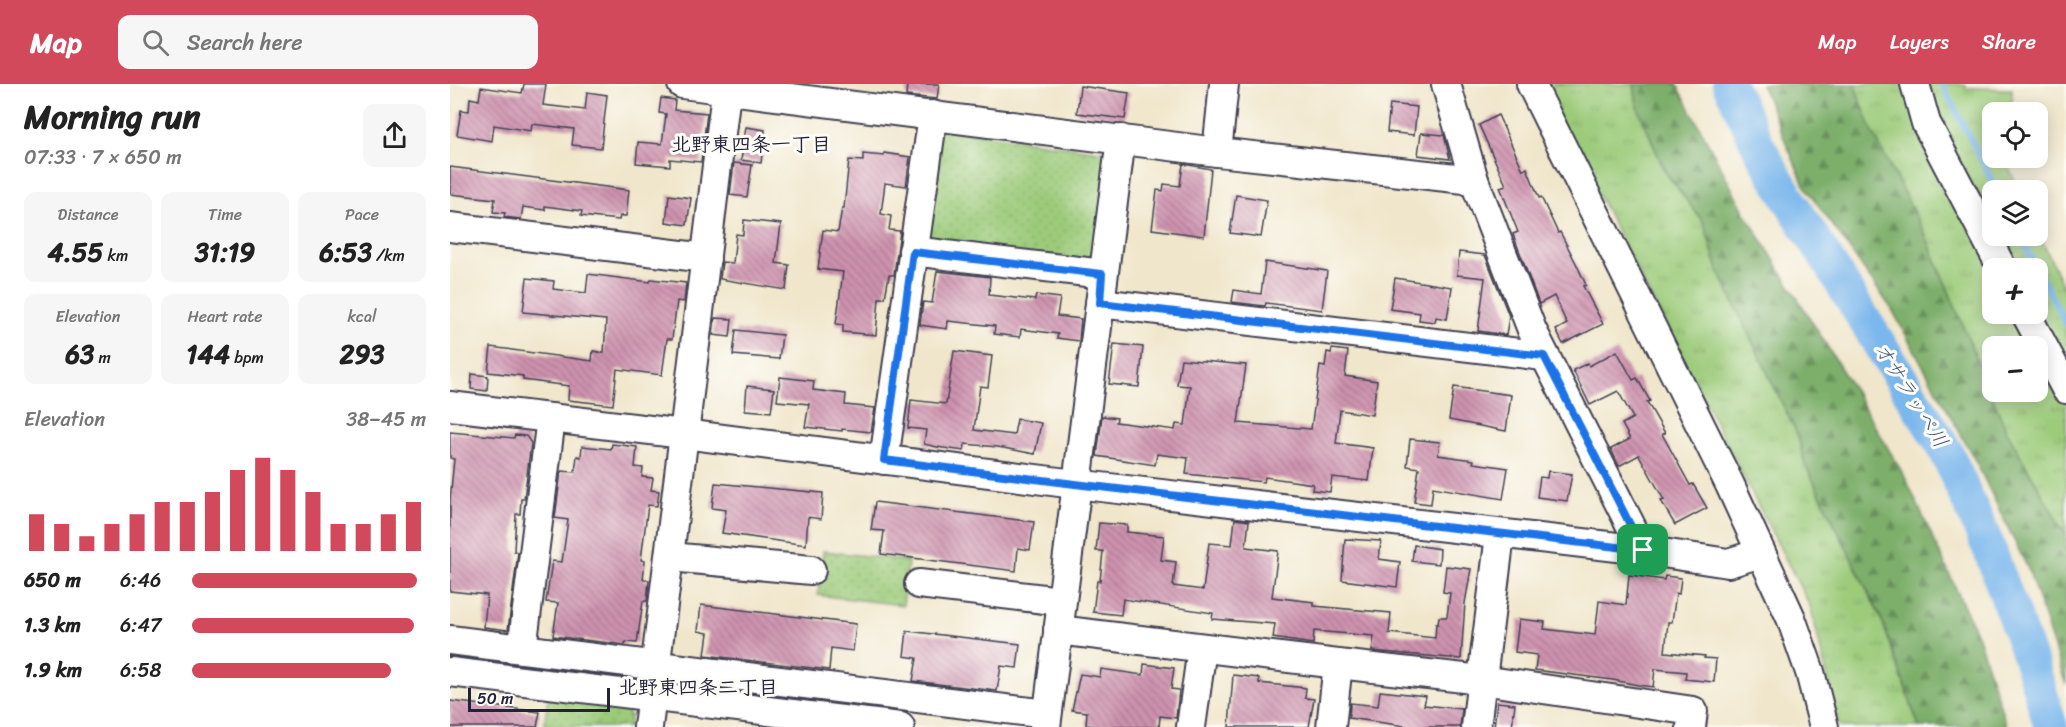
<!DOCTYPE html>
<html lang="en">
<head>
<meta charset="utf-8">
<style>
  :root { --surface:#fff; --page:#f6f6f6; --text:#222; --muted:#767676; --accent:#d1495b }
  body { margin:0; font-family:Sriracha,"Klee One",sans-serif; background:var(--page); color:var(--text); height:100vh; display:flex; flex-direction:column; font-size:22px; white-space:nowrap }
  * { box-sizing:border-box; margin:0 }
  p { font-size:20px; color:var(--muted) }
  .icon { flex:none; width:33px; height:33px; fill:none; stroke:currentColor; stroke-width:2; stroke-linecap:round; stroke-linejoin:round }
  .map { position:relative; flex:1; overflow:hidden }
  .details { display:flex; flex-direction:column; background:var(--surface); width:450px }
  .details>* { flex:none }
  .tools { position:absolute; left:1532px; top:18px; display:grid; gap:12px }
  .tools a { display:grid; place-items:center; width:66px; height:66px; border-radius:12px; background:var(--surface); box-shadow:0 3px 15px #0003; font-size:30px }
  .scale { position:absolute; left:18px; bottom:15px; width:142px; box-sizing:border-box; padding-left:6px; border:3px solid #22223b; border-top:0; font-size:16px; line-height:21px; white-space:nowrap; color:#22223b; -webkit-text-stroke:4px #fdfcf7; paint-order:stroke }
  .pin { position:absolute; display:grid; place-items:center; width:51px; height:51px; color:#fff; margin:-26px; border-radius:12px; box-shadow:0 3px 9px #0006 }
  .round { display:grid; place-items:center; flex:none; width:63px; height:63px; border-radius:12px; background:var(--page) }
  .overview { display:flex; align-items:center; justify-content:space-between; height:102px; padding:0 24px }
  h1 { font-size:33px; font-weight:700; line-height:45px }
  .figures { display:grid; grid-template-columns:repeat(3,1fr); gap:9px; height:102px; padding:6px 24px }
  .figures div { display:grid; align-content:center; border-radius:12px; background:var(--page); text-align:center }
  .figures b { font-size:26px; font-weight:700 }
  .figures small { font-size:16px; font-weight:400 }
  .figures p { font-size:16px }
  .chart { height:168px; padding:12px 24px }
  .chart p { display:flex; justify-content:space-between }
  .chart svg { width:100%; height:108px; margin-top:6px; stroke:var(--accent); stroke-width:6 }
  ul { padding:0 24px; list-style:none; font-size:20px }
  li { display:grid; grid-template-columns:96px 72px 1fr; align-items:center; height:45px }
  li i { height:15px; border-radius:8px; background:var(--accent) }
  header { display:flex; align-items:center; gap:36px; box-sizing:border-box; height:84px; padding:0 30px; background:var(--accent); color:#fff }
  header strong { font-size:28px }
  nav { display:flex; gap:33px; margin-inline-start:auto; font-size:21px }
  .search { width:420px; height:54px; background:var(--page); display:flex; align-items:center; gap:15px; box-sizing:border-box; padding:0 21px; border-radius:12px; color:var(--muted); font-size:22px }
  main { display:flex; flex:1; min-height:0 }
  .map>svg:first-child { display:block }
  .grass { fill:url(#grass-tufts); stroke:#5f765a; stroke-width:1.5; fill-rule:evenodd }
  .forest { fill:url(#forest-firs); stroke:#506852; stroke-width:1.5 }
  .park { fill:url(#park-dots); stroke:#5f765a; stroke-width:1.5 }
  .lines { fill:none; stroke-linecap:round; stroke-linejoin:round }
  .stream { stroke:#7ab7ec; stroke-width:6 }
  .river { stroke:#7ab7ec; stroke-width:34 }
  .building { fill:url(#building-back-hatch) }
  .minor-casing { stroke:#413f51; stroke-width:32 }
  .minor { stroke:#fff; stroke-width:28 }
  .route-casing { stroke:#fff; stroke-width:12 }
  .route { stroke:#1a73e8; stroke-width:8 }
  .labels { text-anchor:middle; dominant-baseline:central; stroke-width:6; stroke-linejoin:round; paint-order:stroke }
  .neighbourhood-label { font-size:20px; font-weight:bold; fill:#22223b; stroke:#fdfcf7 }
  .water-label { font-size:20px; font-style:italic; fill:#415679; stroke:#fdfcf7 }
</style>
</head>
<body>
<header>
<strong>Map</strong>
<div class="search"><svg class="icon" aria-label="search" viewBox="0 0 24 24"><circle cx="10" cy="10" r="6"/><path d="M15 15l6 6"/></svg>Search here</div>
<nav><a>Map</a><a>Layers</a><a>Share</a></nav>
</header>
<main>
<section class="details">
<div class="overview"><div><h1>Morning run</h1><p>07:33 · 7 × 650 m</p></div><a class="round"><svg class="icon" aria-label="share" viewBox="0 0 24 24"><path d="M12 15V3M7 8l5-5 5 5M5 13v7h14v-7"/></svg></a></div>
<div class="figures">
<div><p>Distance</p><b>4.55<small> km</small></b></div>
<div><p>Time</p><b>31:19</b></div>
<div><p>Pace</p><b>6:53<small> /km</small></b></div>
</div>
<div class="figures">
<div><p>Elevation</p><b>63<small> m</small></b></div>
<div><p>Heart rate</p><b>144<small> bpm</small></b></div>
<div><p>kcal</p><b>293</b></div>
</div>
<div class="chart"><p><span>Elevation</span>38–45 m</p>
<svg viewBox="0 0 160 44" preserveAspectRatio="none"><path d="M5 44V29M15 44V33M25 44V38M35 44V33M45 44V29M55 44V24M65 44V24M75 44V20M85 44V11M95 44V6M105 44V11M115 44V20M125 44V33M135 44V33M145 44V29M155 44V24"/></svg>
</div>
<ul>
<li><b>650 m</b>6:46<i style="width:96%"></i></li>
<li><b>1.3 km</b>6:47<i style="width:95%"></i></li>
<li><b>1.9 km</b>6:58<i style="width:85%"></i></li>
</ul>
</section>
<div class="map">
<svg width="1616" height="643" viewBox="0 0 1616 643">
  <defs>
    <pattern id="grass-tufts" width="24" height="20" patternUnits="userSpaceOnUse" patternTransform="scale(1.5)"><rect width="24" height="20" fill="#9ccb7a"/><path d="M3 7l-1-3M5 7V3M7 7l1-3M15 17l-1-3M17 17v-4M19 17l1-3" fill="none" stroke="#86ae6a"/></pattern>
    <pattern id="forest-firs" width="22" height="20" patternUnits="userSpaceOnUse" patternTransform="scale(1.5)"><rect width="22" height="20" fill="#7daf6a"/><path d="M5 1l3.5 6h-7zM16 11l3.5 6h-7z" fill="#668e58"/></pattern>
    <pattern id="park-dots" width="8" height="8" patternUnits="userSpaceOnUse" patternTransform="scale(1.5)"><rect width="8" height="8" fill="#9ccb7a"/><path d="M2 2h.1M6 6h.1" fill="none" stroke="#86ae6a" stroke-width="1.8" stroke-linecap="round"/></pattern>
    <pattern id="building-back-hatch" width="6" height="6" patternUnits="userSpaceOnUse" patternTransform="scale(1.5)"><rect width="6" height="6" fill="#ce92ae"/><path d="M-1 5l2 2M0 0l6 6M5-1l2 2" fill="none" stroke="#a7778f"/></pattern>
  </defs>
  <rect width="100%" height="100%" fill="#fdfcf7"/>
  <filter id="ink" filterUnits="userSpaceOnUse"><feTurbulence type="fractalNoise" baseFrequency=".0167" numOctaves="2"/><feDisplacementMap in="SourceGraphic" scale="12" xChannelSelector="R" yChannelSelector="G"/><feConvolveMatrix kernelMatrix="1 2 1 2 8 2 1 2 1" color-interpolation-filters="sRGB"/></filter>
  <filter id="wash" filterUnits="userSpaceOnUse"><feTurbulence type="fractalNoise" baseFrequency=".008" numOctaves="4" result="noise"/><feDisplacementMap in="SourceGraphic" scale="24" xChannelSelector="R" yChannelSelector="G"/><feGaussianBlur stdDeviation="1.35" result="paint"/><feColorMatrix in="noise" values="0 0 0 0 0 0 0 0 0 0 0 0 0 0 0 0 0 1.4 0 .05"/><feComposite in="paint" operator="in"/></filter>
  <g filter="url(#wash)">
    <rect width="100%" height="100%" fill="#f0e6cb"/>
    <g class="grass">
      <polygon points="1091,0 1184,0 1187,21 1214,86 1254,139 1268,186 1348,352 1355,380 1432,537 1469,643 1389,643 1361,524"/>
      <path d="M1404,0H1515L1516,4L1562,5V28H1542V74H1561L1560,87L1569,106H1542V152H1587V146L1616,209V452L1556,346L1475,150L1422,47ZM1542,184H1587V230H1542ZM1542,262H1587V308H1542Z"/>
    </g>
    <g class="forest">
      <polygon points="1184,0 1227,0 1295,129 1404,306 1456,395 1528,553 1557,643 1469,643 1432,536 1355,380 1348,352 1268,186 1254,139 1214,86 1187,21"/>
      <polygon points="1311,0 1404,0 1422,47 1475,150 1556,346 1616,452 1616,601 1579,487 1526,378 1441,224 1354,101"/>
    </g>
    <g class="park">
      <polygon points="488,44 662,69 645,183 471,158"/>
      <polygon points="373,467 458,477 453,521 368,511"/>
      <polygon points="98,613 174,622 180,633 179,643 94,643"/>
    </g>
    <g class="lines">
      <g class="stream">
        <polyline points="1492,0 1547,106"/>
        <polyline points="1570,152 1616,240"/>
      </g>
      <polyline class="river" points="1279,0 1310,65 1334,107 1495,365 1539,464 1584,587 1601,643"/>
    </g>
    <g id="blocks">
      <g class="building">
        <polygon points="74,0 96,0 93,21 135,26 137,8 157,11 151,64 122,61 124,45 82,40 81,47 44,41 42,57 7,51 11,26 19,27 20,14 29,16 31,3 72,9"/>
        <polygon points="457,0 489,0 487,15 456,12"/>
        <polygon points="630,2 679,9 675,35 627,29"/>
        <polygon points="211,14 225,16 224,26 257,29 251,78 220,75 220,82 186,79 188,58 212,60 216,30 209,29"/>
        <polygon points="940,20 967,23 964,51 937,48"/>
        <polygon points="1048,31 1073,86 1077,84 1089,114 1091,113 1108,149 1110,148 1126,179 1136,201 1133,202 1153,240 1113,260 1106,246 1117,240 1104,212 1089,220 1063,150 1068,148 1050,103 1056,101 1029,41"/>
        <polygon points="296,43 315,46 311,79 291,76"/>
        <polygon points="971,49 994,51 1000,75 968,71"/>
        <polygon points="434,69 460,73 456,102 435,99 431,130 441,132 439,146 450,147 444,191 439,191 435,214 429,214 426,251 393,248 393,241 386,240 393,188 368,185 373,146 388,148 392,124 394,124 399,76 413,77 413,70 434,72"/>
        <polygon points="284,79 302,81 297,113 280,111"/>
        <polygon points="733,80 761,85 754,152 702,145 707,106 713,107 714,100 730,102"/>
        <polygon points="0,83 179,106 176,132 170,132 169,136 131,132 132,127 95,122 95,126 73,123 71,135 54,133 55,129 43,128 45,115 0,110"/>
        <polygon points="219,111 241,114 237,141 216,138"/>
        <polygon points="786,111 817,116 811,153 780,149"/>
        <polygon points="294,136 331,140 326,179 339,181 336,206 270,195 272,178 283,179 286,150 293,151"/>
        <polygon points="1009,168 1035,171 1059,232 1056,251 1028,247 1035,194 1007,191"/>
        <polygon points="815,178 877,187 872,226 816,219 815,222 782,218 784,206 811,210"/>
        <polygon points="487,187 540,193 539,211 585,216 586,211 610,214 607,232 631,235 629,257 607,254 608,250 571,245 570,253 544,250 545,242 498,237 497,245 470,241 473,218 482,219"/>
        <polygon points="138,190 200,198 201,195 236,199 234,218 227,217 222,255 217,255 212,291 167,285 163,321 118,316 119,302 73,296 73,292 38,288 41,263 142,277 143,267 154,269 156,236 73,228 77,194 104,197 103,205 136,209"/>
        <polygon points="945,194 1002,203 997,235 986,233 985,238 969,236 970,229 940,225"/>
        <polygon points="265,234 282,235 280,253 263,251"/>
        <polygon points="286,246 332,251 329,275 283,271"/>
        <polygon points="664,260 693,263 689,303 659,300"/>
        <polygon points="882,265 898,267 895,292 927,297 922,331 890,326 886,359 923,364 919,397 882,393 880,408 862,406 863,400 815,393 814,398 736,390 738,374 707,370 705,381 647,372 652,332 667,334 666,338 725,346 726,340 735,341 740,302 727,301 731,275 796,281 788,339 861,345 870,282 875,283 877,268 881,269"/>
        <polygon points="504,267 542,272 538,303 530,302 524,346 564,351 567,335 591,339 585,370 548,363 515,360 514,367 487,363 474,360 476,346 458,344 461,316 496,320"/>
        <polygon points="1167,267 1183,296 1187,294 1200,317 1197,318 1215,349 1212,350 1240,401 1243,400 1257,424 1225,441 1211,417 1214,416 1189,371 1169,382 1161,365 1180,355 1172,340 1183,334 1168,307 1140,321 1123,286 1138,279 1139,282"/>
        <polygon points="22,290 38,292 37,307 21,305"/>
        <polygon points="330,293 364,297 363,306 396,310 395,321 425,324 421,348 392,345 392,347 355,343 359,320 327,317"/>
        <polygon points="297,302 324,305 321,328 295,326"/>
        <polygon points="1004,303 1061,311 1056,347 999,336"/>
        <polygon points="0,348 64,354 65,351 76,352 81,359 74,415 71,415 70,430 66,430 64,467 68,468 58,546 34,543 37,511 0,507 0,416 4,375 0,374"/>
        <polygon points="960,355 990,358 988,371 1024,376 1023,379 1058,384 1053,415 983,403 981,420 964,418 969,384 957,382"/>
        <polygon points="162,360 187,363 185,383 193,384 192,393 203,394 201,406 209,407 207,422 198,421 191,476 195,477 193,495 199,496 197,517 193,517 187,559 176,558 175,561 103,552 108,519 96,518 102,477 112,478 118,436 105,434 111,387 125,388 127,372 131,373 132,362 161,365"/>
        <polygon points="1098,387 1122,390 1117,417 1087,413 1090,393 1097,394"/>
        <polygon points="265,399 373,409 371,435 358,433 356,461 272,449 276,426 262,424"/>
        <polygon points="425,418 584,438 580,466 568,464 566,487 431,470 434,447 421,446"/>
        <polygon points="785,435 799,437 796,463 828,467 822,513 864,518 864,522 941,529 939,549 985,554 986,540 988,540 989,533 997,533 1000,509 993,508 996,482 1021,485 1015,519 1011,575 922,567 924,552 864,547 863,560 823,554 825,540 762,535 763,529 673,515 671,531 643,528 647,497 650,497 653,467 646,467 649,439 677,441 677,448 714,452 711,476 726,478 723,502 753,506 759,459 782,461"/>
        <polygon points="895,455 931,457 929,475 950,478 947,503 892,496"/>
        <polygon points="964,461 990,465 989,480 962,477"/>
        <polygon points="1179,491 1214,496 1215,492 1231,494 1229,510 1226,509 1222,538 1218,538 1215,568 1255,572 1254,574 1266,575 1264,598 1235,595 1236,588 1205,585 1203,603 1188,601 1163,596 1085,586 1087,571 1065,568 1069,535 1095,538 1094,545 1145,551 1149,517 1176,521"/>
        <polygon points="251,521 406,540 403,567 381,564 379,586 255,571 258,549 248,547"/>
        <polygon points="457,547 570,560 567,584 551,582 547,607 463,597 467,574 454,572"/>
        <polygon points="694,580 724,584 721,605 729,606 726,634 710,632 709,643 650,643 636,641 637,628 622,626 630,590 650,593 651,585 693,591"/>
        <polygon points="783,591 809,594 809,599 856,604 855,614 864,615 859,643 779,643"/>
        <polygon points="930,607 976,612 974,621 1012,625 1010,643 962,643 899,634 900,619 928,622"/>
        <polygon points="0,617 90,628 87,643 0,643"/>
        <polygon points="1047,618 1065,620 1062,643 1044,643"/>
      </g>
    </g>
  </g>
  <g filter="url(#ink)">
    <use href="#blocks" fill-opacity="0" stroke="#413f51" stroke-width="1.5"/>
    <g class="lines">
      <g class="minor-casing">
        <g id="minor">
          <polyline points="232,0 767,68 1024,96"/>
          <polyline points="996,0 1024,96 1082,246 1193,466"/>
          <polyline points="1081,0 1280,401 1341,534 1360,588 1374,643"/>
          <polyline points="1465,0 1476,39 1552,184"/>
          <polyline points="767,68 774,0"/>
          <polyline points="0,143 256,174"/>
          <polyline points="463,167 653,190"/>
          <polyline points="650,219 1094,272"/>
          <polyline points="1576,230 1616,305"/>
          <polyline points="0,322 234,350 625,400 1193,466 1278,479 1311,469"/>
          <polyline points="434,376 483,31"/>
          <polyline points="220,473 361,486"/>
          <polyline points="469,500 611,517"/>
          <polyline points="608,546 888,580 1032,596 1243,627 1241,643"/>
          <polyline points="0,556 597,630"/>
          <polyline points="72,565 101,334"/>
          <polyline points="0,588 450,643"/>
          <polyline points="198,643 277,0"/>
          <polyline points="596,643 671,55"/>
          <polyline points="741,643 752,564"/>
          <polyline points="881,643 888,580"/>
          <polyline points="1026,643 1050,451"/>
        </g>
      </g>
      <use href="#minor" class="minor"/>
    </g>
  </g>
  <g class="lines" filter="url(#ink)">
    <g class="route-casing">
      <polygon id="route" points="463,168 652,190 650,219 1094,272 1193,466 625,400 434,376"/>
    </g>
    <use href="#route" class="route"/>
  </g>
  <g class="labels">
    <g class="neighbourhood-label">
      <text x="301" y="60">北野東四条一丁目</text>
      <text x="248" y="603">北野東四条二丁目</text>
    </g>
    <g class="water-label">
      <text transform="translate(1461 311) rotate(58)">オサラッペ川</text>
    </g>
  </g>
</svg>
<div class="tools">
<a><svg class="icon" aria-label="locate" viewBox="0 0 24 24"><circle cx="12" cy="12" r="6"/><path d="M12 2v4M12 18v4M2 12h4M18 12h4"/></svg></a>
<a><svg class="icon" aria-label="layers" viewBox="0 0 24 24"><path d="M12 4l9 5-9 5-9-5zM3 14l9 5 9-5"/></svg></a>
<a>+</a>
<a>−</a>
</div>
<div class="scale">50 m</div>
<div class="pin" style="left:1193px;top:466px;background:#1e9e55"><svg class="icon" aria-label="arrive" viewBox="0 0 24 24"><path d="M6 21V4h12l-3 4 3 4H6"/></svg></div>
</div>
</main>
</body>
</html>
